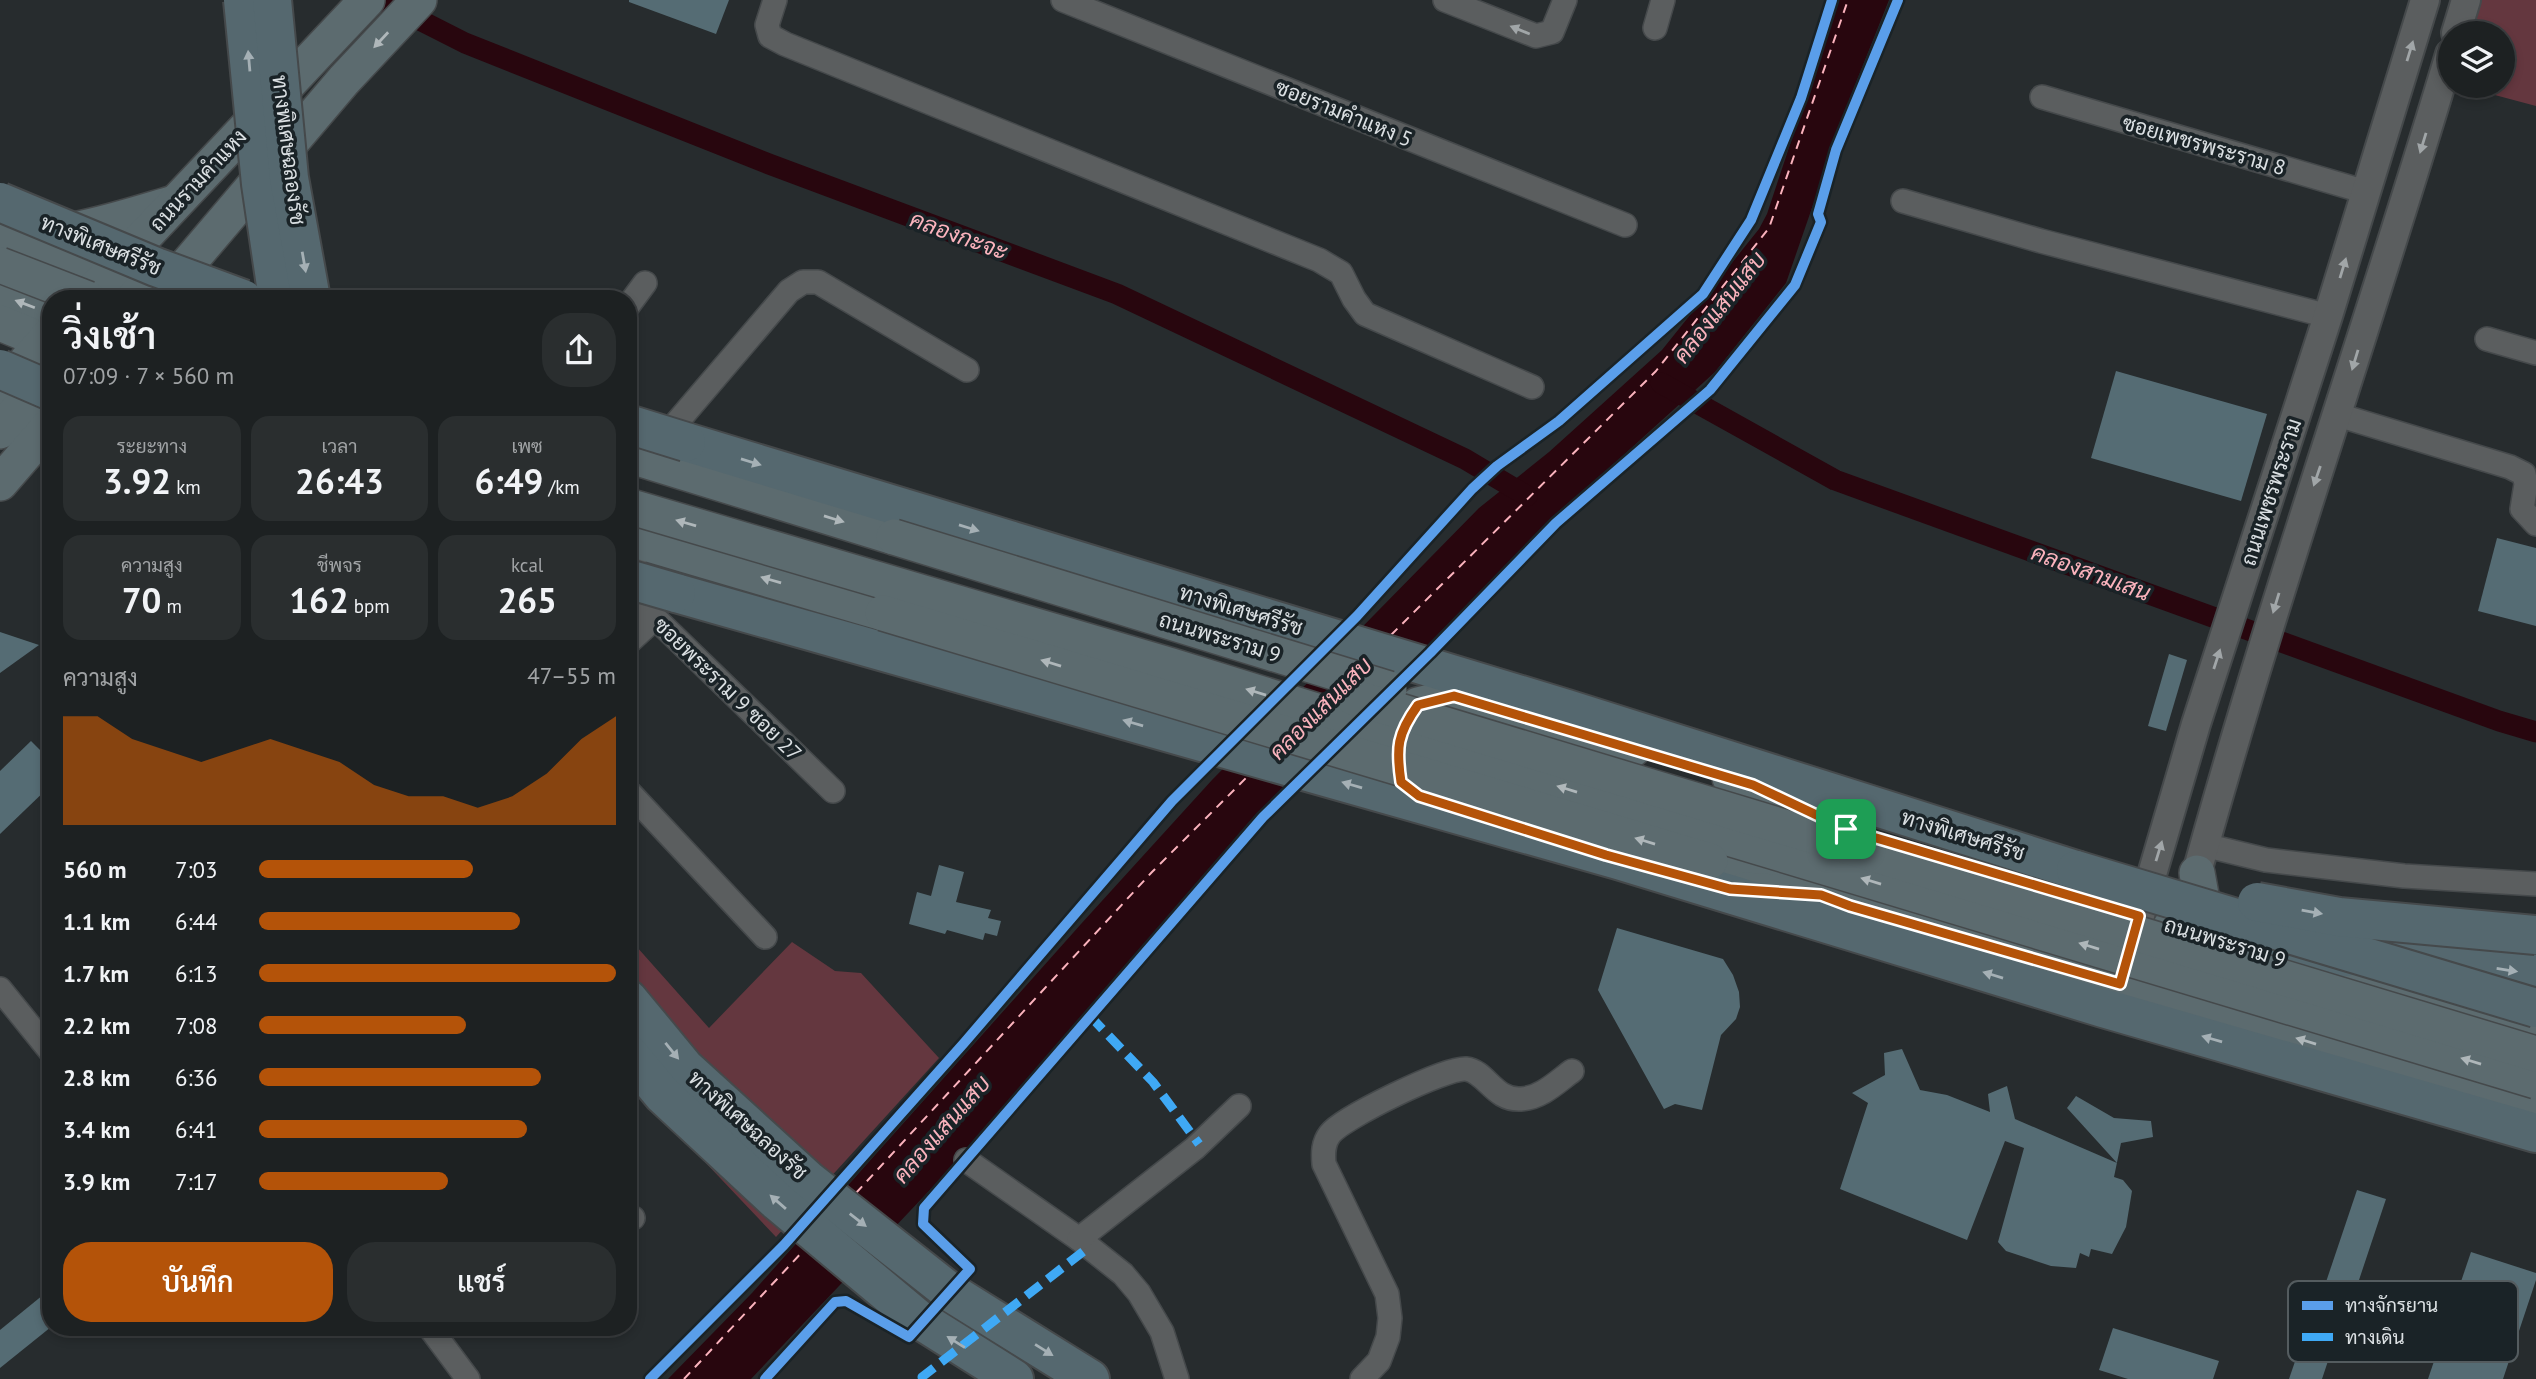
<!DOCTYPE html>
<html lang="th">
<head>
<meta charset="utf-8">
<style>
  :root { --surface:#1d2122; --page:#2a2e2f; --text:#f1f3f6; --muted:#a0a3a5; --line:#3b3e40; --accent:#b45309 }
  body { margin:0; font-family:"PT Sans",Sarabun,sans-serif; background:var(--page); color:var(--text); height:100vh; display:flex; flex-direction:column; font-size:26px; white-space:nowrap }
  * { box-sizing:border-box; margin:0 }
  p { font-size:23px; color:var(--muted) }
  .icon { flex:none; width:38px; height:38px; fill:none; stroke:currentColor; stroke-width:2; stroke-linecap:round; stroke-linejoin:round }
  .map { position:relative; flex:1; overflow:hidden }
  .drawer { position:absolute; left:42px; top:290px; width:595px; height:1046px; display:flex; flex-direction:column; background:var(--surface); border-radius:28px; box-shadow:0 4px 10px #0003,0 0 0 2px var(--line) }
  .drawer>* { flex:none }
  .fabs { position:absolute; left:2438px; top:21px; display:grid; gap:14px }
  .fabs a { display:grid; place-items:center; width:77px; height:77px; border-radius:50%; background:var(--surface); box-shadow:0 4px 10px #0003,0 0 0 2px var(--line); font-size:35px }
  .pin { position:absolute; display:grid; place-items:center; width:60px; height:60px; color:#fff; margin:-30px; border-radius:14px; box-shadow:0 4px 10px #0006 }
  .round { display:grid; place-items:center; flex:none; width:74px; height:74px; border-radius:28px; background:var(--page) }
  .overview { display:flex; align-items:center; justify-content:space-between; height:119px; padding:0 21px }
  h1 { font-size:38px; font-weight:600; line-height:52px }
  .figures { display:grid; grid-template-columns:repeat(3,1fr); gap:10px; height:119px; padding:7px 21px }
  .figures div { display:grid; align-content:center; border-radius:18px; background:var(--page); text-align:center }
  .figures b { font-size:35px; font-weight:600 }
  .figures small { font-size:19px; font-weight:400 }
  .figures p { font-size:19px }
  .chart { height:196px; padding:14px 21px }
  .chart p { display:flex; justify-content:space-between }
  .chart svg { width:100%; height:126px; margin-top:7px; fill:var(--accent); opacity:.7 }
  .action { display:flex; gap:14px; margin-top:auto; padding:14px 21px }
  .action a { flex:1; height:80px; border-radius:28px; background:var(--accent); color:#fff; font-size:28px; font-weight:600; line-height:80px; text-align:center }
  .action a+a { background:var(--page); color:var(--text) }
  ul { padding:0 21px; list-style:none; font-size:23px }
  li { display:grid; grid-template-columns:112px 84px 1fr; align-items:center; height:52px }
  li i { height:18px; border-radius:9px; background:var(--accent) }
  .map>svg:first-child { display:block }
  .green { fill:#64373f }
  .water { fill:#28060e }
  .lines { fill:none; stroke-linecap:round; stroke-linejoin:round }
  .canal { stroke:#28060e; stroke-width:21 }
  .ferry { stroke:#fbb3bd; stroke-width:2; stroke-dasharray:9 7; stroke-linecap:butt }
  .building { fill:#556c74 }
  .minor-casing { stroke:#45494b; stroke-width:26 }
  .tertiary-casing { stroke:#45494b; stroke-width:32 }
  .primary-casing { stroke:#45494b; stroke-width:38 }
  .motorway-casing { stroke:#45494b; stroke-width:42 }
  .minor { stroke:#5b5e5f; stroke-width:23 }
  .tertiary { stroke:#5b5e5f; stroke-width:28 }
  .primary { stroke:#5c6b6f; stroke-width:35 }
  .motorway { stroke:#55686f; stroke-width:38 }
  .primary-bridge-casing { stroke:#45494b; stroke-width:38; stroke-linecap:butt }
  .motorway-bridge-casing { stroke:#45494b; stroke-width:42; stroke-linecap:butt }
  .primary-bridge { stroke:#5c6b6f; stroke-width:35 }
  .motorway-bridge { stroke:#55686f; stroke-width:38 }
  .quiet { stroke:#3fa9f5; stroke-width:9; stroke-dasharray:18 9; stroke-linecap:butt }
  .cycleway-casing { stroke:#1a2327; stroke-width:15 }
  .cycleway { stroke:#5a9eea; stroke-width:10 }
  .oneway { fill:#a1a6a8 }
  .oneway2 { fill:#afb7ba }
  .oneway3 { fill:#a5b0b5 }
  .route-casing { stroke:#fff; stroke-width:14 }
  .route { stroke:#b45309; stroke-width:9 }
  .labels { text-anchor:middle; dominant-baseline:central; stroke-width:7; stroke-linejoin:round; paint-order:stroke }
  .street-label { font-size:21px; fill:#dbe0e3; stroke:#1a2327 }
  .water-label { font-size:23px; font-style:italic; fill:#fbb3bd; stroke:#1a2327 }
  .key { fill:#1a2327; stroke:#545c5f; stroke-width:2 }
  .key-label { font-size:19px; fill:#dbe0e3 }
</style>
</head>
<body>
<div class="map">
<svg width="2536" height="1379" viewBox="0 0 2536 1379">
  <rect width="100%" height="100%" fill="#272c2e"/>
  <g class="green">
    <polygon points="2479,0 2536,0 2536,106 2461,86 2502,86 2502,33 2468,33"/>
    <polygon points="628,937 709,1028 792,942 835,971 861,973 939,1058 776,1237 628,1081"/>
  </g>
  <polygon class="water" points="1838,0 1889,0 1851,95 1786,283 1715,372 1552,520 1259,814 962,1156 751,1379 668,1379 752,1293 1081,924 1212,780 1479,508 1549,452 1662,350 1759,229 1767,214"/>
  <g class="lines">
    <g class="canal">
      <polyline points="380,0 465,43 769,164 1117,294 1465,459 1527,496"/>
      <polyline points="1661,383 1835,480 2499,721 2536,732"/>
    </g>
    <g class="ferry">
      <polyline points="1391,635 1656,371 1769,228 1848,0"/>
      <polyline points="856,1193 1152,872 1250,774"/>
      <polyline points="684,1379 805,1249"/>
    </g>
  </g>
  <g class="building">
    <polygon points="629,0 729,0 716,34 629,2"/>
    <polygon points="2116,371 2267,414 2241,501 2091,458"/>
    <polygon points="2497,538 2536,548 2536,626 2478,611"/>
    <polygon points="0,632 39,645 0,673"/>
    <polygon points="2169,654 2187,660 2166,731 2148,726"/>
    <polygon points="31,741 51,761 51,785 0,834 0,771"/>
    <polygon points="939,865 964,872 956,902 991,910 988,918 1001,921 997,936 985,933 983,940 947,930 945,934 909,924 917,892 931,896"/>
    <polygon points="1617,928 1723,959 1733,975 1739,992 1740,1007 1736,1019 1721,1035 1702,1110 1675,1104 1664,1109 1598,990"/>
    <polygon points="1902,1049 1920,1090 1947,1095 1990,1112 1988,1094 2007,1086 2015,1119 2117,1163 2067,1108 2076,1096 2114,1118 2151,1121 2153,1137 2121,1143 2114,1177 2123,1180 2132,1191 2126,1227 2112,1254 2091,1249 2089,1257 2080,1253 2076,1268 2051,1266 2006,1251 1998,1242 2024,1148 2005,1141 1967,1240 1840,1189 1868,1103 1852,1093 1885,1075 1884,1053"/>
    <polygon points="2357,1190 2386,1199 2355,1292 2326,1282"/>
    <polygon points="2471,1252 2536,1273 2536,1280 2503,1379 2428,1379"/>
    <polygon points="43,1295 51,1304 51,1327 0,1368 0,1330"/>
    <polygon points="2312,1312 2341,1322 2322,1379 2289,1379"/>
    <polygon points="2113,1328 2219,1361 2213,1379 2128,1379 2099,1370"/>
  </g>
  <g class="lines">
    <g class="minor-casing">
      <g id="minor">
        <polyline points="775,0 767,25 770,36 785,44 1319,260 1341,273 1354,299 1365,314 1532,387"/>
        <polyline points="1063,0 1625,225"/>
        <polyline points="1445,0 1536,36 1552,32 1565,0"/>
        <polyline points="1655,28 1663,0"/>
        <polyline points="2042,97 2366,192"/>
        <polyline points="1903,201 2041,241 2328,316"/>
        <polyline points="628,306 645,283"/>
        <polyline points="2487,339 2536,353"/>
        <polyline points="2338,415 2510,467 2524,474 2526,484 2522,509 2536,524"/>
        <polyline points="661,441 789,291 803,282 818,282 967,370"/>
        <polyline points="635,540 633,592 655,618 833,791"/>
        <polyline points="628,643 655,618"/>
        <polyline points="628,791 765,937"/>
        <polyline points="2204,845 2266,860 2404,876 2536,884"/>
        <polyline points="0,989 51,1052"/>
        <polyline points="966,1160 1079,1239 1123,1274 1139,1293 1162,1332 1177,1379"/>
        <polyline points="628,1220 633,1218"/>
        <polyline points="1079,1239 1195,1148 1239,1106"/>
        <polyline points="430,1328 468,1379"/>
        <path d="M1362,1379L1379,1361L1388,1337L1390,1318L1387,1294L1324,1164C1323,1153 1323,1143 1330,1134C1342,1118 1446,1067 1466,1069C1486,1071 1494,1101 1521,1099C1541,1098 1557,1082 1572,1071"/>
      </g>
    </g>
    <g class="tertiary-casing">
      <g id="tertiary">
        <polyline points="2456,33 2466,0"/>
        <path d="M2191,894C2268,611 2366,335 2450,54"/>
        <polyline points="2129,953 2196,724 2328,316 2425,0"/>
      </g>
    </g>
    <g class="primary-casing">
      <g id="primary">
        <path d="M0,233C54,242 123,218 174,203"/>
        <polyline points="0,244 148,299"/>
        <polyline points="0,294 51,314"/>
        <polyline points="85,299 367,0"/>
        <polyline points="158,299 344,80 419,0"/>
        <polyline points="0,323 51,344"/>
        <polyline points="0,391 51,334"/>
        <polyline points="0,431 18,410 51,388"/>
        <polyline points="628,455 894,537"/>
        <polyline points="0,483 51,424"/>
        <polyline points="628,538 883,613"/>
        <polyline points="1401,735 1403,726 1418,705 1454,696 1633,749"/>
        <polyline points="1730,778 1753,785 1846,829"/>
        <polyline points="1710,861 1850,906 2536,1110"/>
        <polyline points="2197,873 2205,917 2212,934"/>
        <polyline points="1744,890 1821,895"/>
        <polyline points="2171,926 2536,1036"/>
      </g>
    </g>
    <g class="motorway-casing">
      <g id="motorway">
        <polyline points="686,442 1567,709 2076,870"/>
        <polyline points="676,593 1618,860 2103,1008 2536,1133"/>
        <polyline points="2268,955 2346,957"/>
        <polyline points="2403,959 2481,966 2536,974"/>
        <polyline points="628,999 685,1068 809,1181 950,1292 1090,1379"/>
        <polyline points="628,1053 663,1095 778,1202 917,1318 1014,1379"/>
      </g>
    </g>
    <use href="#minor" class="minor"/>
    <use href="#tertiary" class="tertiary"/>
    <use href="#primary" class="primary"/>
    <use href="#motorway" class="motorway"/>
    <g class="primary-bridge-casing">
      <g id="primary-bridge">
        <polyline points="0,265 88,299"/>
        <polyline points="628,506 1172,666 1632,809 2536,1081"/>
        <polyline points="894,537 1389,689"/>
        <polyline points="883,613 1710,861"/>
        <polyline points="1353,697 2536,1054"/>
      </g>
    </g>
    <g class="motorway-bridge-casing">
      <g id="motorway-bridge">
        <polyline points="243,0 261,184 278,299"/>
        <polyline points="272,0 289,178 311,299"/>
        <polyline points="0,202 156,267 243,299"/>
        <polyline points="0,369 51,391"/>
        <polyline points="628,424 686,442"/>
        <polyline points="628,579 676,593"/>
        <polyline points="2076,870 2536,1008"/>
        <polyline points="2257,902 2339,917 2536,935"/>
      </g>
    </g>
    <use href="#primary-bridge" class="primary-bridge"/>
    <use href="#motorway-bridge" class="motorway-bridge"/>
    <g class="quiet">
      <polyline points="1090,1016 1153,1082 1199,1144"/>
      <polyline points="924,1379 922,1377 1089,1247"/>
    </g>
    <g class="cycleway-casing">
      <g id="cycleway">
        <polyline points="650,1379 784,1245 964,1043 1172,801 1357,616 1472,489 1497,466 1559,421 1703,294 1751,220 1801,98 1832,0"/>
        <polyline points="765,1379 835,1302 846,1301 909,1337 970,1269 923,1224 924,1208 1263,817 1430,653 1556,523 1710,390 1795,285 1821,222 1818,214 1836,150 1898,0"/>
      </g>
    </g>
    <use href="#cycleway" class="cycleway"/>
  </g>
  <defs><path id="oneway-solid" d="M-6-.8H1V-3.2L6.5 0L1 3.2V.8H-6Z" transform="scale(1.75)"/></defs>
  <g class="oneway">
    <use href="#oneway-solid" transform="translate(1520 30) rotate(-158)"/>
    <use href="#oneway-solid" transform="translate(2410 51) rotate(-73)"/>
    <use href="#oneway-solid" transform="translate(2423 143) rotate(107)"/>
    <use href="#oneway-solid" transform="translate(2343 268) rotate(-73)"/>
    <use href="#oneway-solid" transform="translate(2355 360) rotate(107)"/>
    <use href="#oneway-solid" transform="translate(2317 476) rotate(109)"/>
    <use href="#oneway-solid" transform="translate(2276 603) rotate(107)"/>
    <use href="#oneway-solid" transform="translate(2217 659) rotate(-72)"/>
    <use href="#oneway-solid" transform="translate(2159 851) rotate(-73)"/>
  </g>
  <g class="oneway2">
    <use href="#oneway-solid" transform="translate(381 40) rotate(133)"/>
    <use href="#oneway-solid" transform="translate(25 304) rotate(-159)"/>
    <use href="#oneway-solid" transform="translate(834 519) rotate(17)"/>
    <use href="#oneway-solid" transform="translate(686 523) rotate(-164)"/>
    <use href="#oneway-solid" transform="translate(771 580) rotate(-164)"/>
    <use href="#oneway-solid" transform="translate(1051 663) rotate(-163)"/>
    <use href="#oneway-solid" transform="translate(1256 692) rotate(-163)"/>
    <use href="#oneway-solid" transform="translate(1567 789) rotate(-163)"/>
    <use href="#oneway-solid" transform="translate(1645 841) rotate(-163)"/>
    <use href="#oneway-solid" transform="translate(1871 881) rotate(-163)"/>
    <use href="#oneway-solid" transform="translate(2089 946) rotate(-163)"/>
    <use href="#oneway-solid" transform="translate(2306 1041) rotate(-163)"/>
    <use href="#oneway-solid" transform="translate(2471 1061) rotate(-163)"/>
  </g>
  <g class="oneway3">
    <use href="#oneway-solid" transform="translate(249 61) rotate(-95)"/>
    <use href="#oneway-solid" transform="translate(304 262) rotate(80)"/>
    <use href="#oneway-solid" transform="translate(751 462) rotate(17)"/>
    <use href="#oneway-solid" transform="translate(969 528) rotate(17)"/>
    <use href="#oneway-solid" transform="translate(1133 723) rotate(-164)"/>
    <use href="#oneway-solid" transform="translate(1352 785) rotate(-164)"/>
    <use href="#oneway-solid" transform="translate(2312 912) rotate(10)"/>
    <use href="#oneway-solid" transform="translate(2507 970) rotate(9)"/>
    <use href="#oneway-solid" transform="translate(1993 975) rotate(-163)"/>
    <use href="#oneway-solid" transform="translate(2212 1039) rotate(-164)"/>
    <use href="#oneway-solid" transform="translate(672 1051) rotate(51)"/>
    <use href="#oneway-solid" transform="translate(778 1202) rotate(-139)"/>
    <use href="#oneway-solid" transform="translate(858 1220) rotate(38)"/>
    <use href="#oneway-solid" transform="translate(956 1342) rotate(-148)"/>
    <use href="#oneway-solid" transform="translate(1044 1350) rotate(32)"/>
  </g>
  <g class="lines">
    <g class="route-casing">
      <path id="route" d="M1454,696L1753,785L1846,829L2139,916L2120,984L1850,906L1821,895L1730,889L1606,855L1419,796L1401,782C1396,748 1397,734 1418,705Z"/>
    </g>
    <use href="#route" class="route"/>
  </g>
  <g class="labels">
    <g class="street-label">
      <text transform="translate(1344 113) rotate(22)">ซอยรามคำแหง 5</text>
      <text transform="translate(2204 145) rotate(16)">ซอยเพชรพระราม 8</text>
      <text transform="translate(289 150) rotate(83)">ทางพิเศษฉลองรัช</text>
      <text transform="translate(198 180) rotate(-47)">ถนนรามคำแหง</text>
      <text transform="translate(101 245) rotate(22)">ทางพิเศษศรีรัช</text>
      <text transform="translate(2271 492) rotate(-72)">ถนนเพชรพระราม</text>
      <text transform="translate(1241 610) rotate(17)">ทางพิเศษศรีรัช</text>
      <text transform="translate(1220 637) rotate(17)">ถนนพระราม 9</text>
      <text transform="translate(728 689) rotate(44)">ซอยพระราม 9 ซอย 27</text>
      <text transform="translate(1963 835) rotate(17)">ทางพิเศษศรีรัช</text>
      <text transform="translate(2225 942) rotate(17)">ถนนพระราม 9</text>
      <text transform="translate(748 1125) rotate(42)">ทางพิเศษฉลองรัช</text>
    </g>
    <g class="water-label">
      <text transform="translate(959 235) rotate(20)">คลองกะจะ</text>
      <text transform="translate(1719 307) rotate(-52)">คลองแสนแสบ</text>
      <text transform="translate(2091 572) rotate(20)">คลองสามเสน</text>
      <text transform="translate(1320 708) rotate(-45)">คลองแสนแสบ</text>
      <text transform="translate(941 1129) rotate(-49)">คลองแสนแสบ</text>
    </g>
  </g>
  <rect x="2288" y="1281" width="230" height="81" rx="10" class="key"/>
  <rect x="2302" y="1301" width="31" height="9" fill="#5a9eea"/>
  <rect x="2302" y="1333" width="31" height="8" fill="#3fa9f5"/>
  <g class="key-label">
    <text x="2345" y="1312">ทางจักรยาน</text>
    <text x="2345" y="1344">ทางเดิน</text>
  </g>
</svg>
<div class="fabs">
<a><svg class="icon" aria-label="layers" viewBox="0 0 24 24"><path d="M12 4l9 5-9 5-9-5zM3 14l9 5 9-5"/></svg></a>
</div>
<div class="pin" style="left:1846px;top:829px;background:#1e9e55"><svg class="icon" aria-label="arrive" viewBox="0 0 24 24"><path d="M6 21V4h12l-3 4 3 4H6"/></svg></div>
<section class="drawer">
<div class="overview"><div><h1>วิ่งเช้า</h1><p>07:09 · 7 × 560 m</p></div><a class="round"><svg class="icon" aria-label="share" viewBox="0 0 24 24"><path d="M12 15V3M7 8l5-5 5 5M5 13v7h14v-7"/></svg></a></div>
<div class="figures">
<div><p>ระยะทาง</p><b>3.92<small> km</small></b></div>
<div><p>เวลา</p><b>26:43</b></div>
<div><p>เพซ</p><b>6:49<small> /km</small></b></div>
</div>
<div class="figures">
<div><p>ความสูง</p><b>70<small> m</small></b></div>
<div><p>ชีพจร</p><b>162<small> bpm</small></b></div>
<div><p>kcal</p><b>265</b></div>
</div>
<div class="chart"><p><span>ความสูง</span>47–55 m</p>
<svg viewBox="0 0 160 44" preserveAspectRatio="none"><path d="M0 44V6L10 6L20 14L30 18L40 22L50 18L60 14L70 18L80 22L90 30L100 34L110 34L120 38L130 34L140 26L150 14L160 6V44z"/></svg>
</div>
<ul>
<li><b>560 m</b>7:03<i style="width:60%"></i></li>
<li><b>1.1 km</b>6:44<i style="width:73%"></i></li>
<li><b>1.7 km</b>6:13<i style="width:100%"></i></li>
<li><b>2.2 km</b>7:08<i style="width:58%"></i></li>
<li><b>2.8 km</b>6:36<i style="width:79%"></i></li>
<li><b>3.4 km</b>6:41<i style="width:75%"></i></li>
<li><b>3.9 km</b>7:17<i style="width:53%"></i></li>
</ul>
<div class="action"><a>บันทึก</a><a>แชร์</a></div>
</section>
</div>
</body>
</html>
